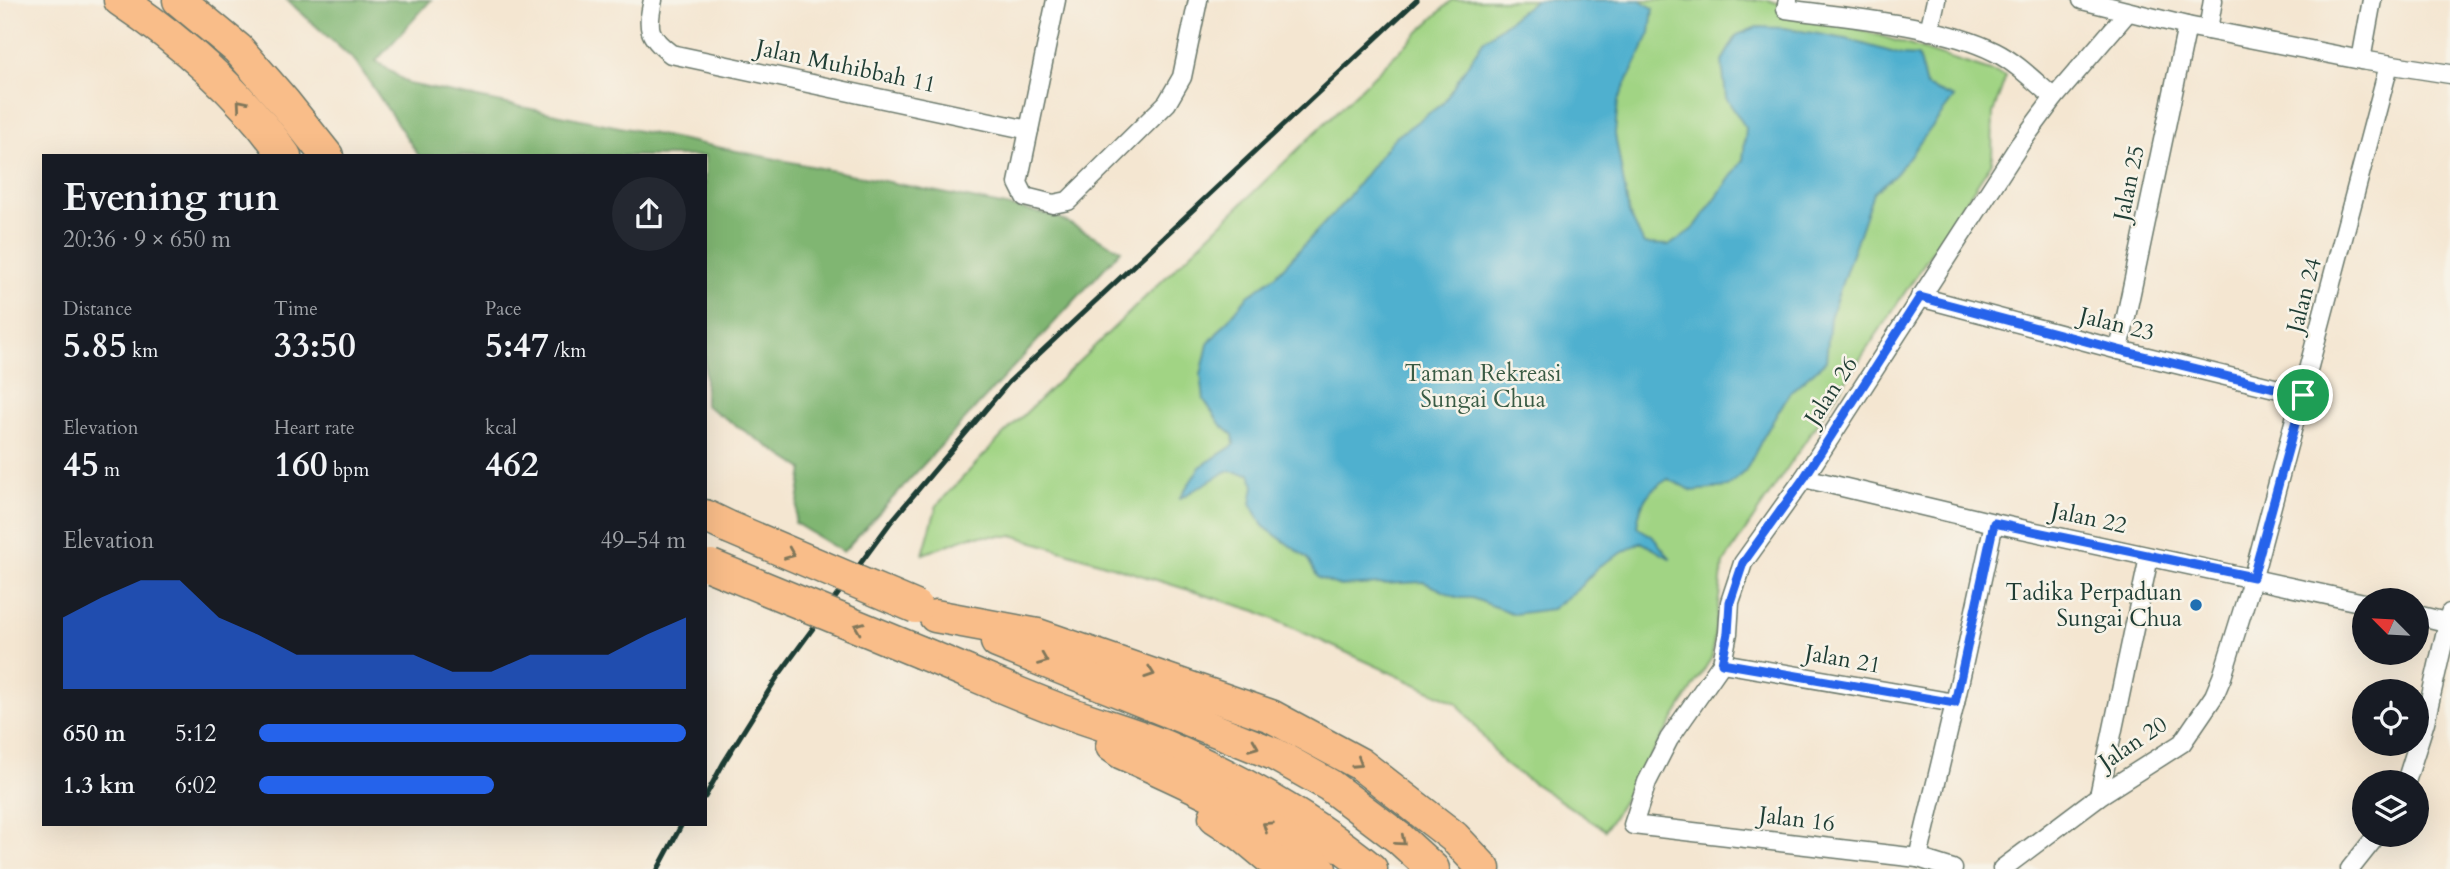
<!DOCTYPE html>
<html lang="en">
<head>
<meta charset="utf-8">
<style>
  :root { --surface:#171b24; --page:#242831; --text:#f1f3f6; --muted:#9ea1a6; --accent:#2563eb }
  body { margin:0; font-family:Cardo,serif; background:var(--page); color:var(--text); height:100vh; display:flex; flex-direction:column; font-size:26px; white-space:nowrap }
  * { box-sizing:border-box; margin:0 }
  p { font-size:23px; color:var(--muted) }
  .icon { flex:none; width:38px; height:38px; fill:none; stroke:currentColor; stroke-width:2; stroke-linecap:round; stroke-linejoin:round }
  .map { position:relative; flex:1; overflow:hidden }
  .panel { position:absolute; left:42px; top:154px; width:665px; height:672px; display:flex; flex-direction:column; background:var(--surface); border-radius:0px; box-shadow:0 7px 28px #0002 }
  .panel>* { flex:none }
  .needle { width:46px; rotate:294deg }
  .tools { position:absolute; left:2352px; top:588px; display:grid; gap:14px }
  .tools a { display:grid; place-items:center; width:77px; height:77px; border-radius:50%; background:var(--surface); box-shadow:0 7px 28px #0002; font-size:35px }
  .pin { position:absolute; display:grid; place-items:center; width:60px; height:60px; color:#fff; margin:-30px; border:4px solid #fff; border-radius:50%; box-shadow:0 2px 7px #0007 }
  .round { display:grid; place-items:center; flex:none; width:74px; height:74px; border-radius:37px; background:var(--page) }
  .summary { display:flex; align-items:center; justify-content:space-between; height:119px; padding:0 21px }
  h1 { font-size:38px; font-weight:800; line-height:52px }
  .metrics { display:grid; grid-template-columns:repeat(3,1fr); gap:10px; height:119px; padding:7px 21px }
  .metrics div { display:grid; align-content:center }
  .metrics b { font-size:35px; font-weight:800 }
  .metrics small { font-size:19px; font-weight:400 }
  .metrics p { font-size:19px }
  .chart { height:196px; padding:14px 21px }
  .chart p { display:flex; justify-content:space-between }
  .chart svg { width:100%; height:126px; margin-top:7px; fill:var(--accent); opacity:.7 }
  ul { padding:0 21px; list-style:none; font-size:23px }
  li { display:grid; grid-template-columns:112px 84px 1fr; align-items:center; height:52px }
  li i { height:18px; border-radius:9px; background:var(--accent) }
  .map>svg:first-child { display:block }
  .green { fill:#a1d484; stroke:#60885c; stroke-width:2 }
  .forest { fill:#80b672; stroke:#507a53; stroke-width:2 }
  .water { fill:#50b0cf; stroke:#387682; stroke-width:2 }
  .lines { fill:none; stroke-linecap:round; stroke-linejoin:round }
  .street-casing { stroke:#6a786b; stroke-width:21 }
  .highway-casing { stroke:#6a786b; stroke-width:35 }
  .street { stroke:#fff; stroke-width:18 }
  .highway { stroke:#f9bd89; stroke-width:32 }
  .rail { stroke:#1f3d34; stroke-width:5 }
  .highway-bridge-casing { stroke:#6a786b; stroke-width:35; stroke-linecap:butt }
  .highway-bridge { stroke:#f9bd89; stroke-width:32 }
  .oneway { stroke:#81775a }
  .route-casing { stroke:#fff; stroke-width:14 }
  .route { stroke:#2563eb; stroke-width:9 }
  .poi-dot { fill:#1f6fb2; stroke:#f7f3e8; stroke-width:2.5 }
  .labels { text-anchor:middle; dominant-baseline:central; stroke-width:5; stroke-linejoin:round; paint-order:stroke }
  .street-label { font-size:23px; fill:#1f3d34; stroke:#f7f3e8 }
  .park-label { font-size:23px; fill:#395b44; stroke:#f7f3e8 }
  .poi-label { font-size:23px; fill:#1f3d34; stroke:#f7f3e8; text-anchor:end }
</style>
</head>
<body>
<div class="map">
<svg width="2450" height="869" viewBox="0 0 2450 869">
  <rect width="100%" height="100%" fill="#f7f3e8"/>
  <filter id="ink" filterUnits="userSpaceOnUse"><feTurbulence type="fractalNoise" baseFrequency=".0143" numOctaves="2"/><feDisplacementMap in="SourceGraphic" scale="14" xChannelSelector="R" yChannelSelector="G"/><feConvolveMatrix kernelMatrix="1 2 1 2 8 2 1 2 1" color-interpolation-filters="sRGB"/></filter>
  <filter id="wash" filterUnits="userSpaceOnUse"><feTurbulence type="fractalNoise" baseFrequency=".00686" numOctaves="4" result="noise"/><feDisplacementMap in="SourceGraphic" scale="28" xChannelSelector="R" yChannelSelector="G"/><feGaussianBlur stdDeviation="1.57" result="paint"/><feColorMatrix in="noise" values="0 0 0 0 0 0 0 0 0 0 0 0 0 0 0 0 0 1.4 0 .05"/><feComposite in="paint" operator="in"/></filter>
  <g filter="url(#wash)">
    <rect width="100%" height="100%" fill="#f4e6d1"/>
    <polygon class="green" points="1452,0 1768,0 2006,76 1993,113 1992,162 1723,564 1712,657 1605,830 1504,764 1457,703 1256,611 1015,536 971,536 923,554 937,505 1004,434"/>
    <polygon class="forest" points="287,0 431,0 376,61 409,84 1055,216 1121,250 843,552 795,523 803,469 705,405 705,156 419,156 356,62"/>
    <path class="water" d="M1535,0H1640L1653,8L1650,33L1618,101L1615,134L1629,213L1644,244L1670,245L1694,228L1743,160L1746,128L1726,98L1722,61L1737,35L1757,27L1785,28L1846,39L1902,55L1918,56L1926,86L1954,98L1895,175L1873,193L1830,318L1826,361L1790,392L1764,436L1745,472L1727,487L1693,491L1668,479C1647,491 1640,502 1637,527L1652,536L1671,559L1641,542L1599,566L1578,589L1552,609L1514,614L1472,598H1458L1424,582L1340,586L1318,578L1307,558L1263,526L1251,503L1254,486L1250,474L1227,471L1179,499L1200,467L1234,445L1233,435L1221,425L1204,400L1201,375L1208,344L1247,297L1276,275L1344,202L1392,140L1443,103L1483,41Z"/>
  </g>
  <g filter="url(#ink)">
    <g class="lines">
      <g class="street-casing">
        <g id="street">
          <path d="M653,0C647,28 647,36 671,54L1029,130"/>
          <polyline points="1056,0 1018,183 1025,197 1053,204 1068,201 1167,103 1182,77 1198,0"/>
          <path d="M1788,0L1786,9C1849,18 1939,24 1995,52C2017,63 2035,82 2054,98"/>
          <polyline points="2082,0 2187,26 2361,60 2450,74"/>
          <polyline points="2208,30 2213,0"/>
          <polyline points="1929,31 1936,0"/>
          <polyline points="2361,60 2372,0"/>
          <polyline points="1920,297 2119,350 2303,395"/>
          <polyline points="2119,350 2187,26"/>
          <polyline points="1804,478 1994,523 2364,603"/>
          <polyline points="2417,615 2450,623"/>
          <polyline points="1722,663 1955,703"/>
          <polyline points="2406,782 2425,722 2450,613"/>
          <polyline points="2099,796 2149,557"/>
          <polyline points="1918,858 1955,703 1994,523"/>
          <polyline points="1953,869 1918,858 1633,825 1647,782 1669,739 1722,663 1728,633 1730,602 1743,563 1804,478 2020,144 2054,98 2128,12"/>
          <polyline points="2002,869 2099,796 2182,743 2214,696 2222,677 2253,577 2389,65"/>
          <polyline points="2350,869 2377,835"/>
        </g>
      </g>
      <g class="highway-casing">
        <g id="highway">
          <path d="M120,0C180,40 244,96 285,156"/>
          <polyline points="179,0 238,49 284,102 327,156"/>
          <polyline points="705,516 728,527"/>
          <polyline points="935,616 1038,635 1271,716 1360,764 1454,837 1484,869"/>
          <polyline points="997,642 1274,754 1329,785 1399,838 1433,869"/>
          <path d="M922,653C966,671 1010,691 1055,708C1092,722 1130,732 1166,747C1239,779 1309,818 1371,869"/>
          <path d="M1112,746L1122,753C1194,785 1261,814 1320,869"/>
          <polyline points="1215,817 1241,834 1283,869"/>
        </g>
      </g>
      <use href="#street" class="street"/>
      <use href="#highway" class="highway"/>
      <g class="rail">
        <polyline points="705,797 724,762 778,676 890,523 1009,382 1417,0"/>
        <polyline points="658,869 682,824"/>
      </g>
      <g class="highway-bridge-casing">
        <g id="highway-bridge">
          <polyline points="728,527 916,607"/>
          <polyline points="711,566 922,653"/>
        </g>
      </g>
      <use href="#highway-bridge" class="highway-bridge"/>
    </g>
    <defs><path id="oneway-chevron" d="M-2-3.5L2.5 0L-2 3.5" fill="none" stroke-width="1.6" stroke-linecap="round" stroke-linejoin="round" transform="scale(1.75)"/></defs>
    <g class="oneway">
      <use href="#oneway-chevron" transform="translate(241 104) rotate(-131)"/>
      <use href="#oneway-chevron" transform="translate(790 554) rotate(23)"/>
      <use href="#oneway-chevron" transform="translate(859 627) rotate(-158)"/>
      <use href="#oneway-chevron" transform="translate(1043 660) rotate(22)"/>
      <use href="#oneway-chevron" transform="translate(1150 673) rotate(19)"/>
      <use href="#oneway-chevron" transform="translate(1254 746) rotate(22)"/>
      <use href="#oneway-chevron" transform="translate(1358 763) rotate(33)"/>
      <use href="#oneway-chevron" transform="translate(1267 826) rotate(-146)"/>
      <use href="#oneway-chevron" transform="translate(1401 841) rotate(40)"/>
    </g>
  </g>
  <g class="lines" filter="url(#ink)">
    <g class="route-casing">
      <polygon id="route" points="1920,297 2119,350 2303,395 2253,577 1994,523 1955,703 1722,663 1728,633 1730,602 1743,563 1804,478"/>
    </g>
    <use href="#route" class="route"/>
  </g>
  <circle class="poi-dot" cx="2196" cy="605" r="7"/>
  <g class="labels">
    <g class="street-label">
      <text transform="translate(846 66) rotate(12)">Jalan Muhibbah 11</text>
      <text transform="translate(2129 183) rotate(-78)">Jalan 25</text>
      <text transform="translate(2304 295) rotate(-75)">Jalan 24</text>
      <text transform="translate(2117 324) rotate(14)">Jalan 23</text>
      <text transform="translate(1831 391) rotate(-57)">Jalan 26</text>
      <text transform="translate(2089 518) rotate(12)">Jalan 22</text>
      <text transform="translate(1843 659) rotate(10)">Jalan 21</text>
      <text transform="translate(2133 743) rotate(-34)">Jalan 20</text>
      <text transform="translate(1797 819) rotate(7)">Jalan 16</text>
    </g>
    <g class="park-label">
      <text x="1483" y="373">Taman Rekreasi<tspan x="1483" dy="26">Sungai Chua</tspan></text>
    </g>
    <g class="poi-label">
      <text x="2182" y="592">Tadika Perpaduan<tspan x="2182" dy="26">Sungai Chua</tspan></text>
    </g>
  </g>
</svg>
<div class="tools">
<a><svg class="needle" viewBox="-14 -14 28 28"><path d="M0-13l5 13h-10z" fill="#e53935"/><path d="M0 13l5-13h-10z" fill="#9ea1a6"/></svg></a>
<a><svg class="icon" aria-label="locate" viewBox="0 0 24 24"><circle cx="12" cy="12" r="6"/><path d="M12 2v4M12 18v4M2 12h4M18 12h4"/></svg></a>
<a><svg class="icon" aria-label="layers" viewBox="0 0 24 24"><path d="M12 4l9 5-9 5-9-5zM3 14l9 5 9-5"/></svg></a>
</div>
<div class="pin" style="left:2303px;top:395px;background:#1e9e55"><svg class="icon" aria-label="arrive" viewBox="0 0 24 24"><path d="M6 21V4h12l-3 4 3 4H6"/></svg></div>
<section class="panel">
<div class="summary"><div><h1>Evening run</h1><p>20:36 · 9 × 650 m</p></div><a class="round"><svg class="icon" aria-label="share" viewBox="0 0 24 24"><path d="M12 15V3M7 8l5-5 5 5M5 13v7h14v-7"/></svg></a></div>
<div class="metrics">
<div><p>Distance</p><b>5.85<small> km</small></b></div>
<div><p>Time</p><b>33:50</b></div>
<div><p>Pace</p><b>5:47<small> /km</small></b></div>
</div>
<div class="metrics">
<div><p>Elevation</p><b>45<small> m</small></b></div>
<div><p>Heart rate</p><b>160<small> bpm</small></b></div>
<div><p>kcal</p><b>462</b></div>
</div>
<div class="chart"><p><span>Elevation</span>49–54 m</p>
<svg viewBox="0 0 160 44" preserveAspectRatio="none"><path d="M0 44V19L10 12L20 6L30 6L40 19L50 25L60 32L70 32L80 32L90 32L100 38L110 38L120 32L130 32L140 32L150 25L160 19V44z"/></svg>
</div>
<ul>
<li><b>650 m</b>5:12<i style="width:100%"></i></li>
<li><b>1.3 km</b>6:02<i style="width:55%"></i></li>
</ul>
</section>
</div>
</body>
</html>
